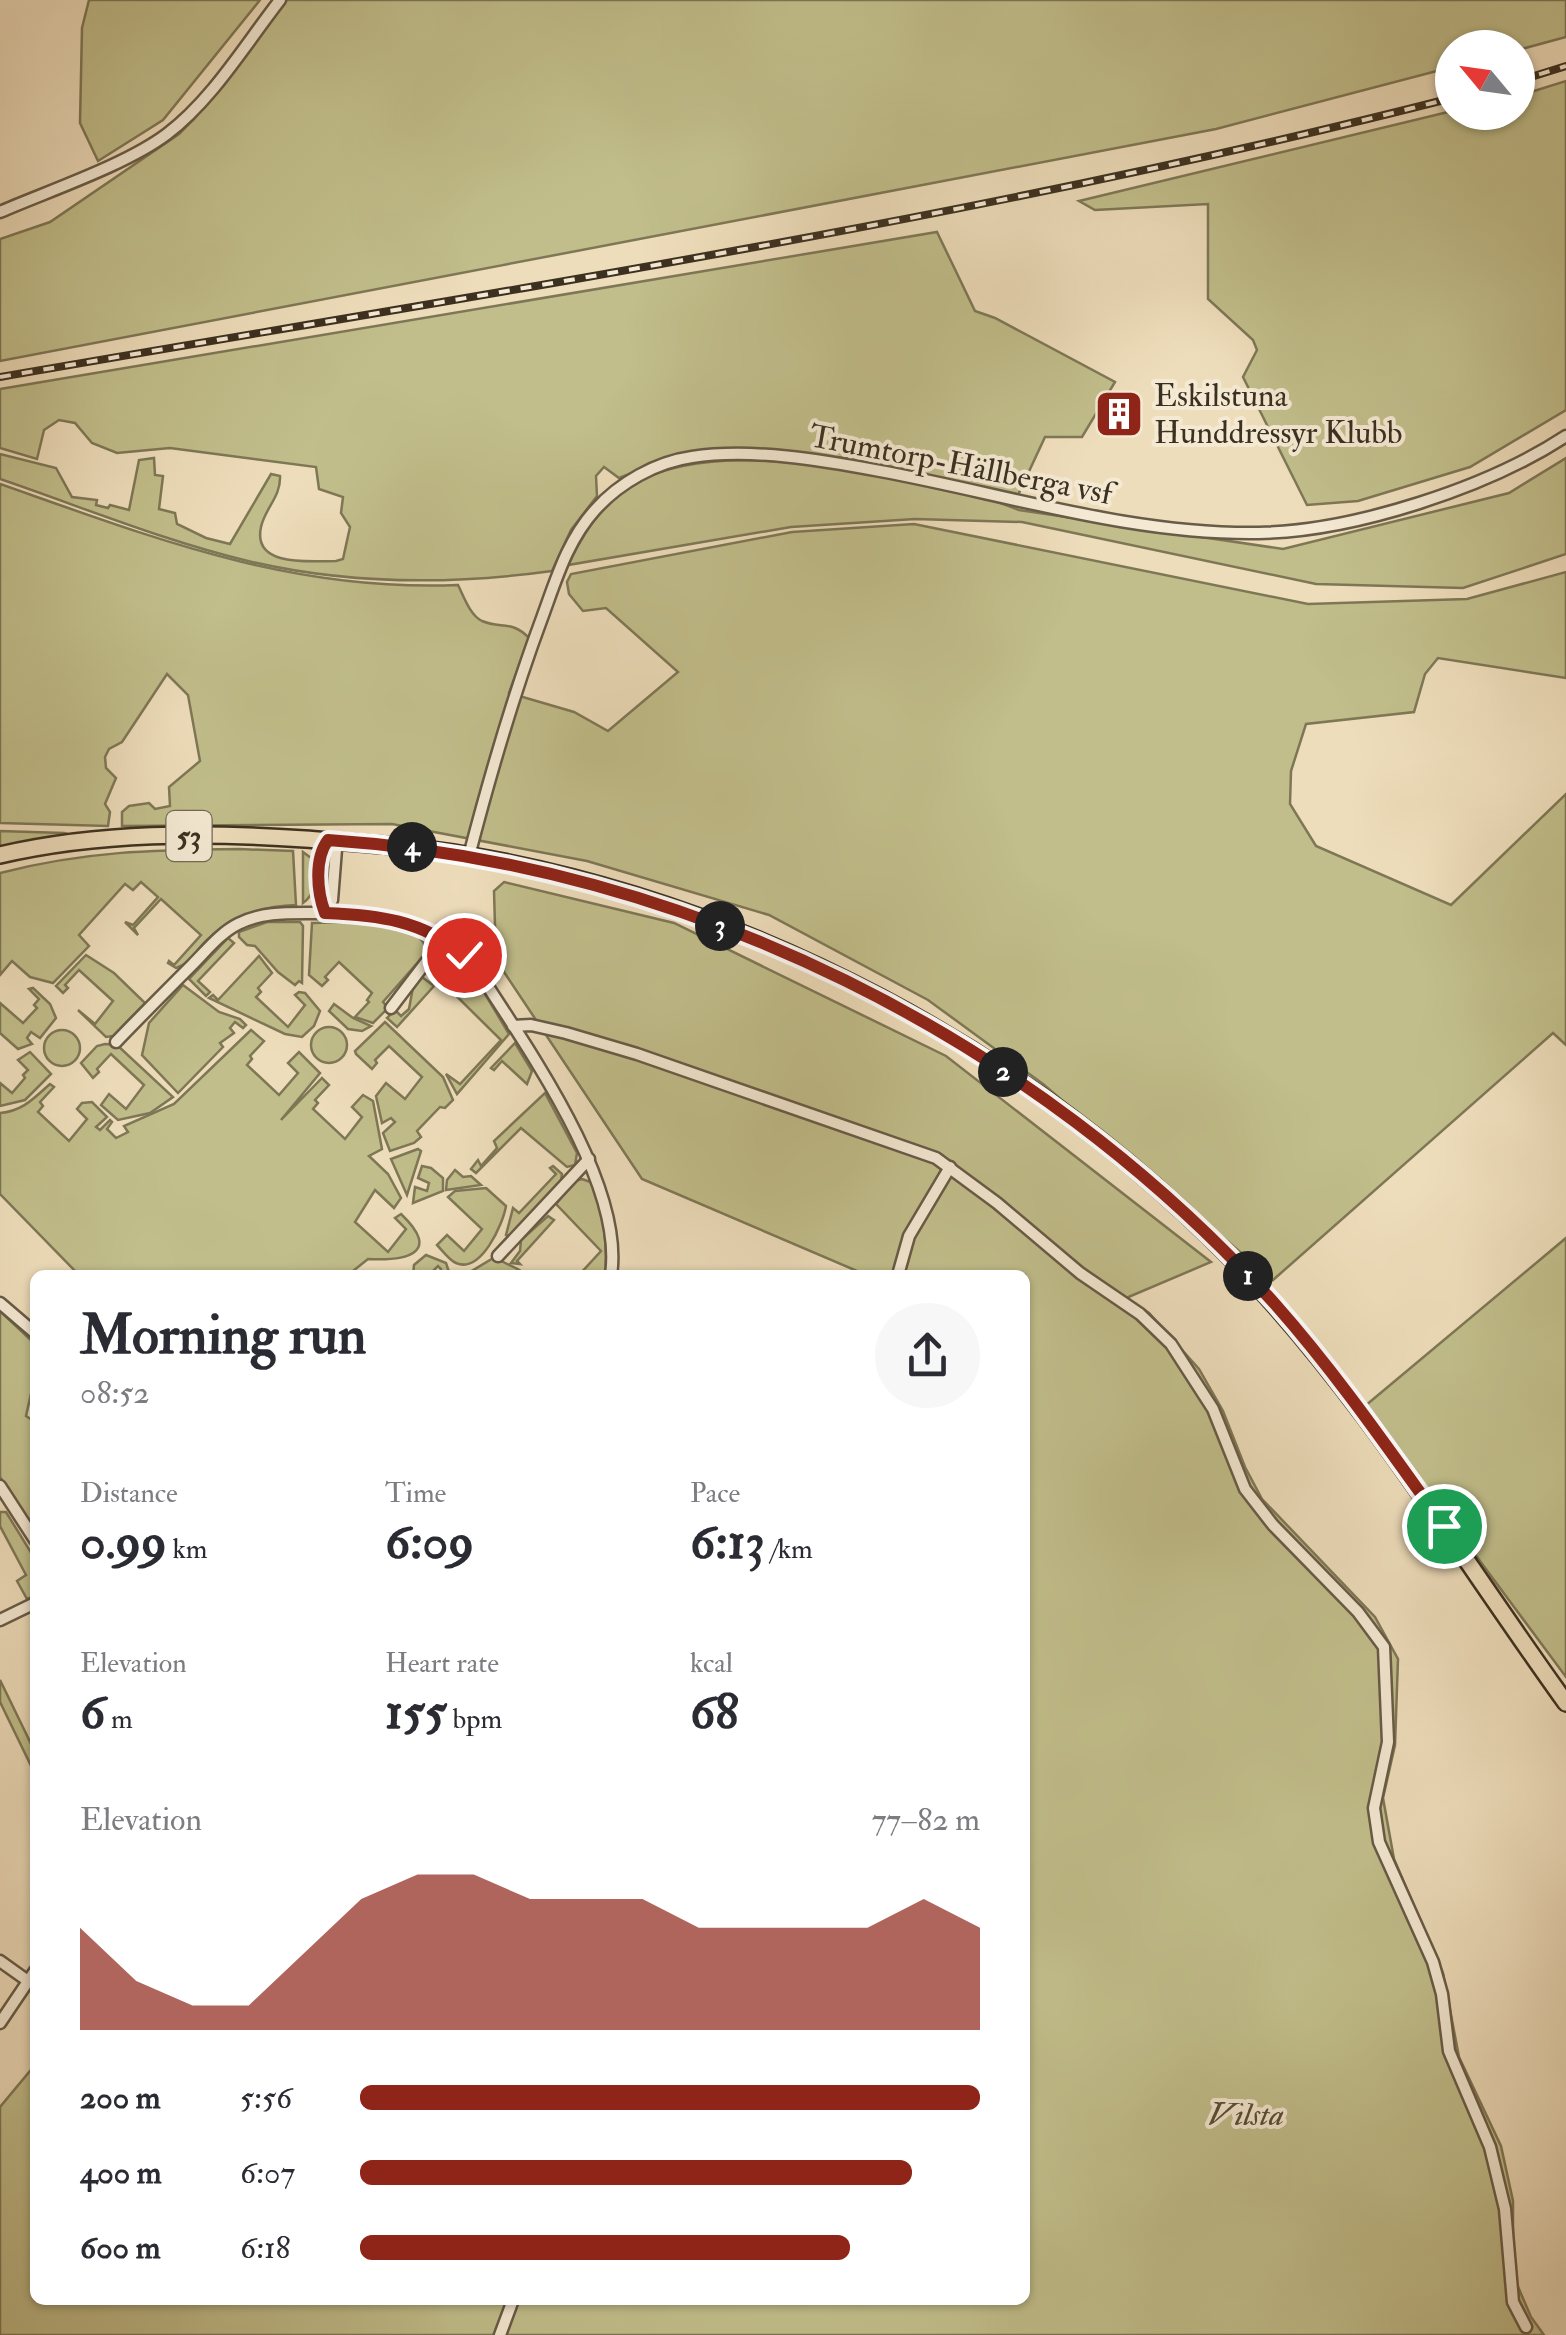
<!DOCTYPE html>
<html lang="en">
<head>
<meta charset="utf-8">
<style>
  :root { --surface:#fff; --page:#f7f7f7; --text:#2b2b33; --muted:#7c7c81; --accent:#8f2418 }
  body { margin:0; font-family:"IM FELL Double Pica",serif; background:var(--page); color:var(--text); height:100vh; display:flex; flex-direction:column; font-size:38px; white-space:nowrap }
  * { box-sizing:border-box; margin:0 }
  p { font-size:32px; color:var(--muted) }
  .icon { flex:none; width:55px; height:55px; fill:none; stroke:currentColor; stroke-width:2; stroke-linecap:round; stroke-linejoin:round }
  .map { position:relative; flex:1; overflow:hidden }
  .drawer { position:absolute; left:30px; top:1270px; width:1000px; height:1035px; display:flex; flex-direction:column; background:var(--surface); border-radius:15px; box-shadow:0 2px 8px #0004 }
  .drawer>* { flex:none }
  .needle { width:65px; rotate:299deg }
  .tools { position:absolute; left:1435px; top:30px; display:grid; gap:20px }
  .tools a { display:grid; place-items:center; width:100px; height:100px; border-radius:50%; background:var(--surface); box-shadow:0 2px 8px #0004; font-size:50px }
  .pin { position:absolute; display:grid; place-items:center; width:85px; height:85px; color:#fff; margin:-42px; border:5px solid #fff; border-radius:50%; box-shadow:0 2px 10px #0007 }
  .km { position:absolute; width:50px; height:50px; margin:-25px; border-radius:50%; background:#222; color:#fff; font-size:28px; line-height:50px; text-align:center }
  .round { display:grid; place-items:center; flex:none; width:105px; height:105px; border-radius:52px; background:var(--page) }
  .head { display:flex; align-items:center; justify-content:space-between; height:170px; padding:0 50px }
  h1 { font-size:55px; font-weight:700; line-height:75px }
  .stats { display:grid; grid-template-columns:repeat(3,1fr); gap:15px; height:170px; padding:10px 50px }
  .stats div { display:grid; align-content:center }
  .stats b { font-size:50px; font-weight:700 }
  .stats small { font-size:28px; font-weight:400 }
  .stats p { font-size:28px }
  .chart { height:280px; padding:20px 50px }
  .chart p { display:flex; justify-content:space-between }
  .chart svg { width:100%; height:180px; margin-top:10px; fill:var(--accent); opacity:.7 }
  ul { padding:0 50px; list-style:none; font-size:32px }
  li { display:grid; grid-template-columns:160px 120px 1fr; align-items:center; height:75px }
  li i { height:25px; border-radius:12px; background:var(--accent) }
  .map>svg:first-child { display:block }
  .green { fill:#c1be8b; stroke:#7e7756; stroke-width:2.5 }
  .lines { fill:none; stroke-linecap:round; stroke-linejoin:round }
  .minor-casing { stroke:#685b47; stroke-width:15 }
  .primary-casing { stroke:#3c3020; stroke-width:20 }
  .minor { stroke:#f4e9d3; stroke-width:10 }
  .primary { stroke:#edb; stroke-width:15 }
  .rail-casing { stroke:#3c3020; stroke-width:8 }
  .rail { stroke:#f4e9d3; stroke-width:4; stroke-dasharray:11; stroke-linecap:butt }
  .route-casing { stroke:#fff; stroke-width:20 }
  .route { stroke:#8f2418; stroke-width:12 }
  .labels { text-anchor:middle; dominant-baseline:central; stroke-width:8; stroke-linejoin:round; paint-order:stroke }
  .shield { fill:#f4e9d3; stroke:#736856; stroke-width:2.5 }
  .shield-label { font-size:30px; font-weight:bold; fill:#3c3020 }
  .poi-label { font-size:32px; fill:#3c3020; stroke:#f4e9d3; text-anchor:start }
  .street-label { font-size:32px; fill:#3c3020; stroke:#f4e9d3 }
  .park-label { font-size:32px; font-style:italic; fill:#574c35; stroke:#f4e9d3 }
</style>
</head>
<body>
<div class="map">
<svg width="1566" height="2335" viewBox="0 0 1566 2335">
  <rect width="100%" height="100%" fill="#edb"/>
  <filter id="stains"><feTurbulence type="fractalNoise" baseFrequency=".002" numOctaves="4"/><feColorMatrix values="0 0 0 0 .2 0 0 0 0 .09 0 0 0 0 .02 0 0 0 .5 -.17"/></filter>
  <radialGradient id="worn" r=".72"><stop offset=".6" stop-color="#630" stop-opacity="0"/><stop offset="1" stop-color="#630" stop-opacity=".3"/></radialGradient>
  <g class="green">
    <polygon points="89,0 260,0 163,120 98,161 80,123 82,28"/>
    <polygon points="285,0 1566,0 1566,37 1518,50 1452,48 1452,67 1216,129 0,361 0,239 50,222 179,134 194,119"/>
    <polygon points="1566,81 1566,410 1470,467 1358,501 1307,505 1243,377 1257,350 1253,340 1208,299 1208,204 1095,210 1079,201 1452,111 1518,112 1518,96"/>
    <path d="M937,232L975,311L995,318L1115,382L1082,437H1045L1018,495L845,458L789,453L666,460L619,478L604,467L596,476L597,496L571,530L552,571C450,585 349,585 248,561C164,541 82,507 0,479V454L56,468L72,497L97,500L96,505L108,508L110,505L129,510L139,460L154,458L155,475L163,476L159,509L175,513L177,524L206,538L230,544L271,474L280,476C281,497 265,508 261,527C252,568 312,561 336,561L343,559L350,527L341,513L343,497L319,489L316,467L170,448L117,453L92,443L75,423L59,420L44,430L37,459L0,448V389Z"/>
    <path d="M1566,458V554L1463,588L1316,584L1022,522L915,519L791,527L568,565C583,533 604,500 635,483C728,431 899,481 998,502L1019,510L1283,549L1509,493Z"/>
    <path d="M0,484C154,538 291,592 458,585C464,597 470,615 482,621C501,629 512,620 529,638L509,693L574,712L608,731L678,672L606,608L583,611L569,594L567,582L571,574L792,532L914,524L1308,604L1467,599L1566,572V678L1438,658L1425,674L1414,712L1306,724L1291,771L1290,804L1316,846L1451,905L1566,794V1045L1553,1033L1273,1280L1043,1084L928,1000L769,915L587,861L392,824L122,826V812L129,806L149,803L155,809L170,806L169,787L200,761L188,695L167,674L122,742L109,749L105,757L106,768L116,778L105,804L110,812L108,826L0,823Z"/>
    <polygon points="0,831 64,833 68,834 0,849"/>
    <path d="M239,849L293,851L296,905C260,906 233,916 206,941C196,951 190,964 176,968L168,963L169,961L174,965L201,935L161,899L134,928L138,935L125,922L133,925L158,897L141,882L133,890L125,884L79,935L89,946L53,983L30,977L12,961L0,975V873C85,851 152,850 239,849Z"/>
    <path d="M303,852L315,861C317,876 316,894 303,903Z"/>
    <polygon points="504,882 674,923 946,1056 1211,1262 1126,1298 1149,1313 1199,1369 1223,1411 1245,1467 1262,1499 1375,1617 1398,1659 1395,1745 1383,1798 1394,1859 1443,1973 1459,2057 1501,2146 1513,2201 1513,2275 1531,2317 1544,2335 0,2335 0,2107 35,2065 35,2300 1025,2300 1025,1275 853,1275 857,1271 642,1179 496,960 494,891"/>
    <polygon points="267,922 300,922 303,926 302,983 299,981 295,985 278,972 255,946 247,945 239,937 239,932"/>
    <path d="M312,923C336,923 428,917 426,953L383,1002L388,1008L373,1023L355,1017L369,1002L367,1000L372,993L339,962L325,977L328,980L322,986L309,975Z"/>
    <polygon points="228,938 234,943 198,981 210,992 206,996 189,979"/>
    <polygon points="86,955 114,973 145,1003 113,1036 106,1037 78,1010 95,1024 113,1001 79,970 65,985 68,988 63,993 56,986"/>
    <polygon points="259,956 272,973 258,988 261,992 256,997 288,1027 305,1005 295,995 299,992 305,993 320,1011 314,1026 302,1037 285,1034 209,998 213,995 218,1000"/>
    <polygon points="444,957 454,957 476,979 509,1034 457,1094 446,1074 460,1084 501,1040 431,971"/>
    <polygon points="422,977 434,986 397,1027 387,1018 395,1010 401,1016 409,1009 413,987"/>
    <polygon points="183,985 219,1012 240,1019 246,1025 243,1028 235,1022 230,1028 234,1033 220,1043 223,1047 178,1093 142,1055 149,1023"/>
    <polygon points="33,988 50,1004 56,1018 40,1038 31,1032 27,1038 32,1044 18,1049 0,1033 0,1003 23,1023 37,1008 34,1005 39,999 29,989"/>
    <polygon points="334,1004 353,1018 371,1026 362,1031 348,1029 329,1011"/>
    <polygon points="385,1022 443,1077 453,1100 445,1108 440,1107 417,1131 421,1137 414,1143 390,1151 383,1133 395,1122 391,1118 382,1123 376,1096 386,1083 405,1099 422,1077 389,1046 375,1060 377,1063 372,1069 356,1054 355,1051"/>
    <circle cx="329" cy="1045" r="18"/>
    <circle cx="62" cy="1048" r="18"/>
    <path d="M251,1030L264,1041L250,1056L252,1059L247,1065L279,1095L298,1073L288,1063L299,1052L320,1073L281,1120L322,1078L329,1085L315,1100L318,1103L313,1109L345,1139L362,1117L352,1107L363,1095L373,1101L382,1149L369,1156L388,1174L401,1198L394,1208L375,1190L355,1222L388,1252L406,1229L395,1218L401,1214C443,1254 405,1261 368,1259L348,1275H79L0,1194V1113C23,1111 34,1098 50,1084L54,1087L40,1102L43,1106L38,1112L69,1141L87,1119L77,1109L82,1103L92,1102L107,1117L96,1127L100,1130L110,1120L112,1122L107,1129L116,1138L128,1132L124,1126L174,1104Z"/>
    <polygon points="515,1043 532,1071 527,1084 502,1061 494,1070 491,1068"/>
    <polygon points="105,1044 117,1045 173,1097 150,1113 118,1120 101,1105 109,1094 126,1109 144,1085 111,1054 97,1069 99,1072 93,1078 81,1063 97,1046"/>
    <polygon points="30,1052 51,1074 25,1100 0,1106 0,1083 12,1093 25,1078 23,1075 28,1070 18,1060"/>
    <polygon points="545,1093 577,1153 575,1165 567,1167 521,1128 476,1173 471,1169 478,1160 481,1166 497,1148 494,1141"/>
    <polygon points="418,1149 421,1151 407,1195 391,1159"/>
    <polygon points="422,1166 431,1168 443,1178 443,1191 413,1203 415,1187 427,1191 429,1183 418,1178"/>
    <polygon points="553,1166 562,1174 561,1181 510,1237 506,1235 513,1208 519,1213 556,1174 550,1168"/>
    <polygon points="455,1170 463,1177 471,1176 481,1185 446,1190 447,1180"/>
    <path d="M582,1179L593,1183C603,1215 608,1241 605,1275H579L601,1251L556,1204L575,1181Z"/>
    <path d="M486,1188L506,1206C503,1224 481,1274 456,1263C449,1260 442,1250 437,1245L447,1235L464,1251L482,1229L448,1197L455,1191Z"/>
    <polygon points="548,1216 554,1220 517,1261 520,1264 511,1263 520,1251 521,1240"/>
    <polygon points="1566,1238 1566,1677 1365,1406"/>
    <polygon points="426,1255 446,1263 450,1275 439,1275 441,1269 438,1266 429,1275 413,1275 414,1265"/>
    <path d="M495,1257C506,1265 517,1267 527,1275H495L491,1272L488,1275H465Z"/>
    <polygon points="0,1311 35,1344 35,1376 26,1416 35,1422 35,1531 0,1477"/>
    <polygon points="0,1512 6,1512 35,1559 35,1596 27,1599 17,1581 26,1575 0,1526"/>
    <polygon points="0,1680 35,1752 35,1774 0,1702"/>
  </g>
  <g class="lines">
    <g class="minor-casing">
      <g id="minor">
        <path d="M0,212C48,191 126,165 167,134C212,100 245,45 280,0"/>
        <path d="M329,841L336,849L332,900L325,913C317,892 314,859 329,841Z"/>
        <path d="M469,856C490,775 513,696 542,618C556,580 567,541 595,510C619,483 656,462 692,457C751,448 822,460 880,471C1005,494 1131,535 1259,533C1354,531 1487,488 1566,436"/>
        <polyline points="391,1008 443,940"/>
        <polyline points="513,1026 531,1025 566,1033 637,1054 936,1158 997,1203 1080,1273 1140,1314 1171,1344 1213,1409 1245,1489 1273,1525 1358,1612 1384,1647 1388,1742 1374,1808 1379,1842 1433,1962 1442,1994 1449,2051 1490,2147 1505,2209 1513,2302 1526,2327"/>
        <path d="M116,1042C141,1016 166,991 192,965C206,951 220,933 238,924C261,912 288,913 314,913C378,914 429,917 476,968C525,1045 625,1183 611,1275"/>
        <polyline points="498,1256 589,1159"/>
        <polyline points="898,1275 909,1236 950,1167"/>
        <polyline points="0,1303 35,1333"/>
        <polyline points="0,1486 35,1540"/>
        <polyline points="0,1620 35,1603"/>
        <polyline points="0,1961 28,1981"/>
        <polyline points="0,2023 35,1971"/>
        <polyline points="500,2335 513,2300"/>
      </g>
    </g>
    <g class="primary-casing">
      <path id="primary" d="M0,855C99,832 204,832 305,839C359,843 413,846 466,855C753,904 1030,1052 1233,1260C1362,1393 1458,1553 1566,1703"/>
    </g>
    <use href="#minor" class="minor"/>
    <use href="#primary" class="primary"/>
    <g class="rail-casing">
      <g id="rail">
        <polyline points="1518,81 1566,66"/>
        <path d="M0,377C486,293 975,220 1452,98"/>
      </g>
    </g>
    <use href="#rail" class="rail"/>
  </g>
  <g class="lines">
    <g class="route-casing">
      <path id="route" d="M464,955C422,920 378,915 325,913C317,892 314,859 328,840C688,864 1034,1037 1275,1304C1337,1374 1390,1451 1444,1526"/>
    </g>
    <use href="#route" class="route"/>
  </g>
  <defs>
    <g id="building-square" transform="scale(2.5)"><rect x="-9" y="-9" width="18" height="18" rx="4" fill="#8f2418" stroke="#f4e9d3"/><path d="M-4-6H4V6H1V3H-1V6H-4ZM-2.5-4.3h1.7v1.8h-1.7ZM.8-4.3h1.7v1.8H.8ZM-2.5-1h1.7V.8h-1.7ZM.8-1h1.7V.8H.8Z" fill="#fff"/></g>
  </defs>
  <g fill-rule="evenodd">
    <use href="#building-square" x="1119" y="414"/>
  </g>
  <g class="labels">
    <rect class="shield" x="166.5" y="811" width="45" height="50" rx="8"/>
    <g class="shield-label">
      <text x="189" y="836">53</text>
    </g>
    <g class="poi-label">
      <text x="1154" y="396">Eskilstuna<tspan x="1154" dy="37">Hunddressyr Klubb</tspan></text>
    </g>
    <g class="street-label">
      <text transform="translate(961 465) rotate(11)">Trumtorp-Hällberga vsf</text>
    </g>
    <g class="park-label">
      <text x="1246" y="2115">Vilsta</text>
    </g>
  </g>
  <rect width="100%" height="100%" filter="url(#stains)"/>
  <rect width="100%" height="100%" fill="url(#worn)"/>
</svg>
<div class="tools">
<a><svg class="needle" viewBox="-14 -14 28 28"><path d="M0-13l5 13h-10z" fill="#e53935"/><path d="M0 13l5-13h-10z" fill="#7c7c81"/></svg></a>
</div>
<div class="pin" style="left:1444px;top:1526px;background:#1e9e55"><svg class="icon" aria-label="arrive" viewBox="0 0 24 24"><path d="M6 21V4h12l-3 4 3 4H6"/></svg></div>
<div class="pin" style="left:464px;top:955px;background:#d93025"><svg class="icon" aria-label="check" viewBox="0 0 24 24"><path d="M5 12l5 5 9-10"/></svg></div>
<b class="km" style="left:1248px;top:1276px">1</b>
<b class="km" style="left:1003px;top:1072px">2</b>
<b class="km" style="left:720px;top:926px">3</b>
<b class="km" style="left:412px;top:847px">4</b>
<section class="drawer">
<div class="head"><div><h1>Morning run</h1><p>08:52</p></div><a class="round"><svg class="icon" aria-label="share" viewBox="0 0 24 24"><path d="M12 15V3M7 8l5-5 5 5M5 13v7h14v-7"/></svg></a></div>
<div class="stats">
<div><p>Distance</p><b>0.99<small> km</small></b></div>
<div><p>Time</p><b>6:09</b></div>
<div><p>Pace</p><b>6:13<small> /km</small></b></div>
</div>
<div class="stats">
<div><p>Elevation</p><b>6<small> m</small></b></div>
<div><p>Heart rate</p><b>155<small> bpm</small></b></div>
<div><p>kcal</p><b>68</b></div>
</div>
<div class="chart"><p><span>Elevation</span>77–82 m</p>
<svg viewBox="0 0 160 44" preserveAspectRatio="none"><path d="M0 44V19L10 32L20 38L30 38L40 25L50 12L60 6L70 6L80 12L90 12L100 12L110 19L120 19L130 19L140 19L150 12L160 19V44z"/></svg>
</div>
<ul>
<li><b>200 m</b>5:56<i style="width:100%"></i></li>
<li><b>400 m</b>6:07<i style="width:89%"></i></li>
<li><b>600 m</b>6:18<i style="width:79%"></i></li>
</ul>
</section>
</div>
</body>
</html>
